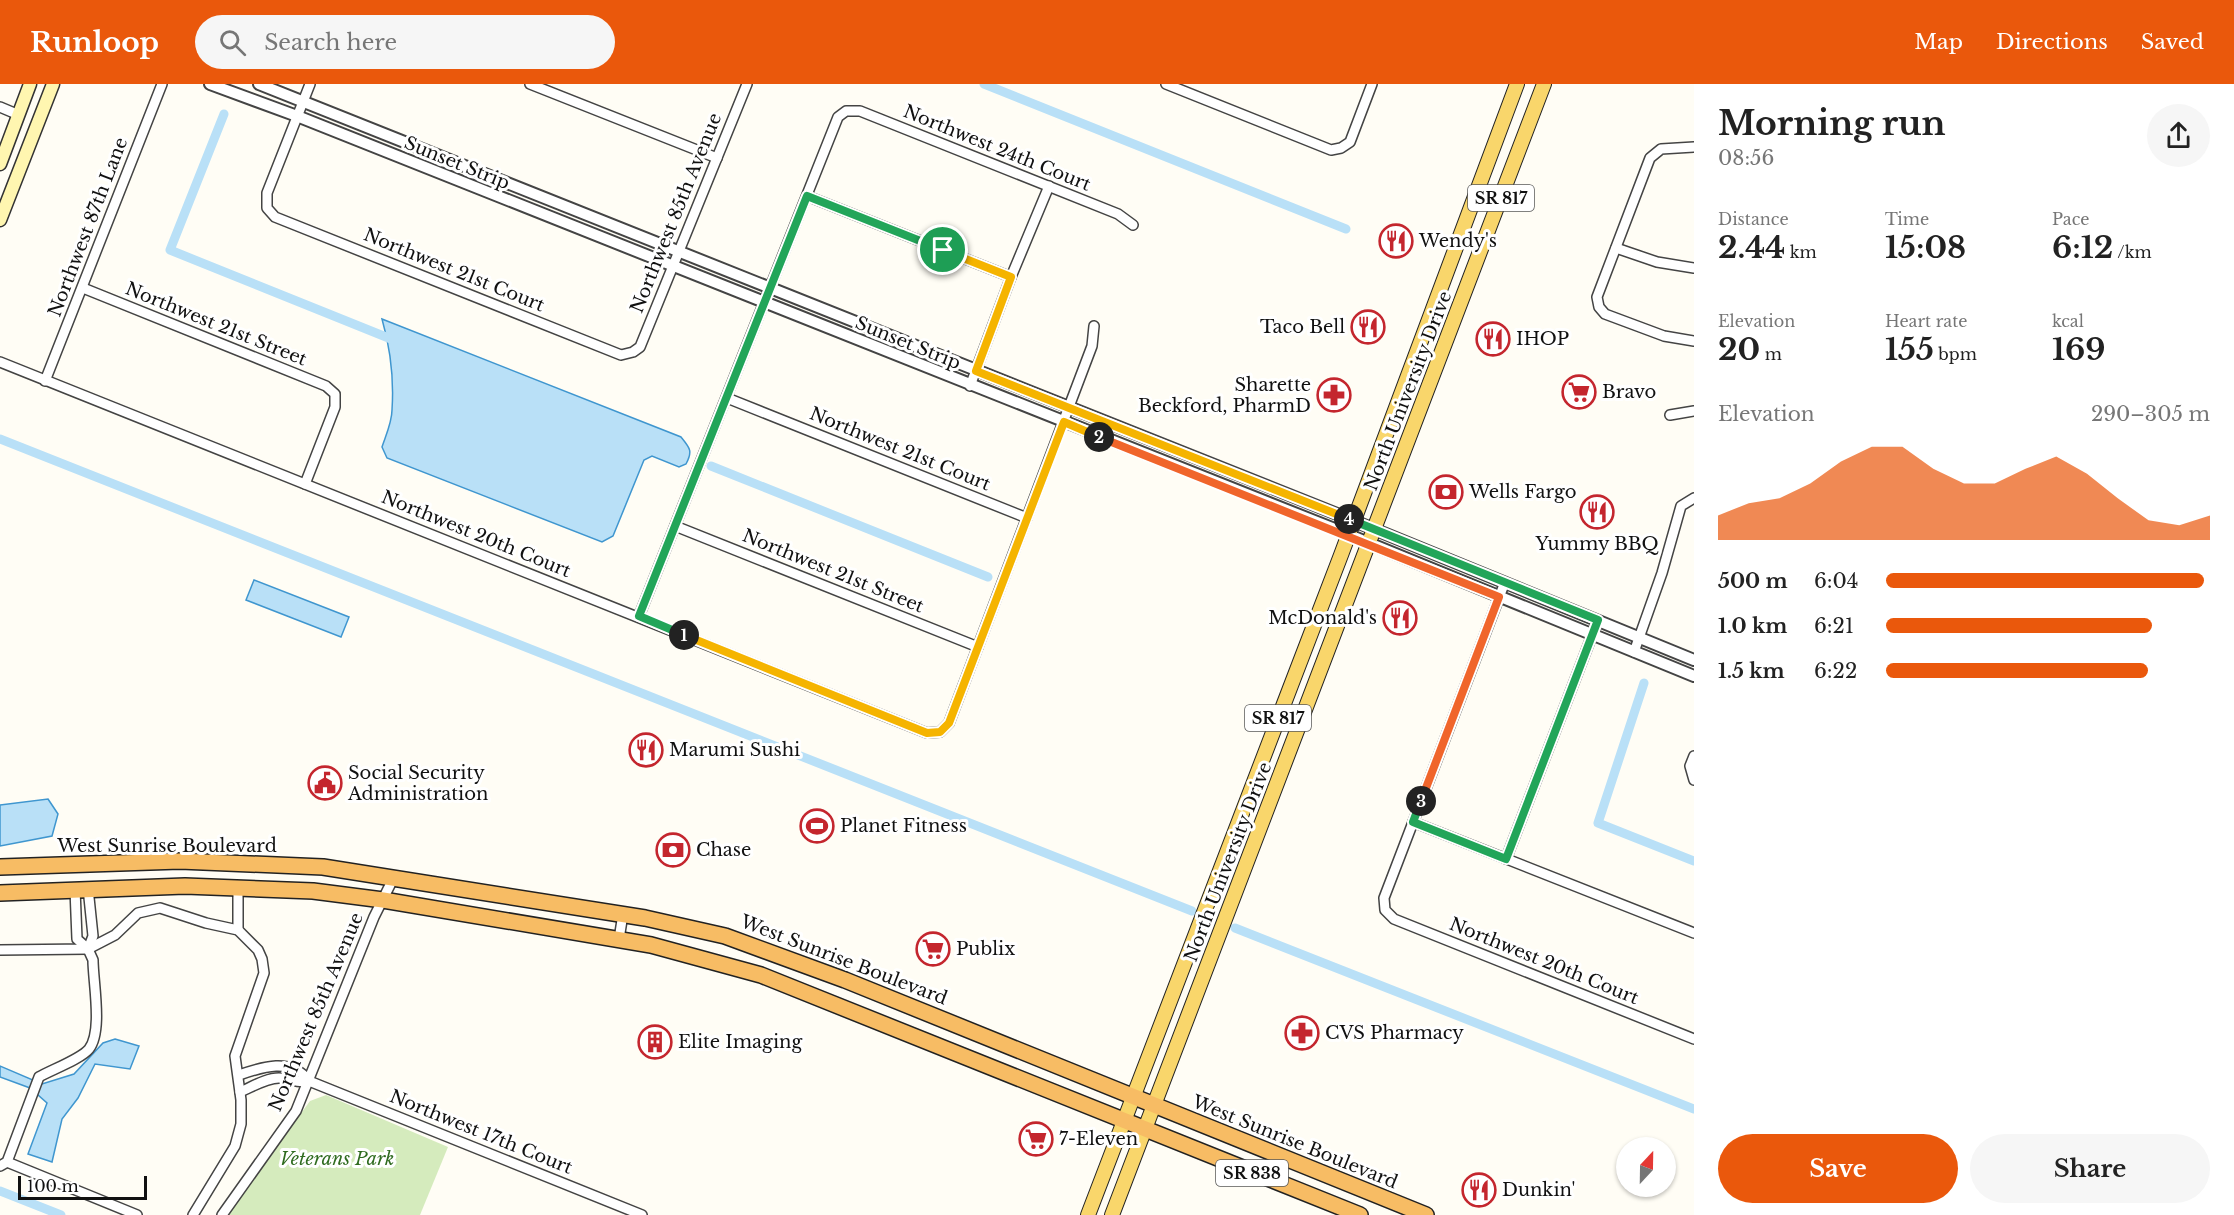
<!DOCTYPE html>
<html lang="en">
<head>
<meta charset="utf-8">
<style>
  :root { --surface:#fff; --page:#f6f6f6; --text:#222; --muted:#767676; --accent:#ea580c }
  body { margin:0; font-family:"Libre Baskerville",serif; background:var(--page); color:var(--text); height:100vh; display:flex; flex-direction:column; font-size:22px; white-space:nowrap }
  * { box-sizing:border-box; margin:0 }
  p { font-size:20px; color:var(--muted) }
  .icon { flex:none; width:33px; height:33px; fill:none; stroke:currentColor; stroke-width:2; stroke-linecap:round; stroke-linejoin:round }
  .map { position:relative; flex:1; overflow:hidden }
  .panel { display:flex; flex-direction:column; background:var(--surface); width:540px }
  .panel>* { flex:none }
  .needle { width:39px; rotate:22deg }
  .buttons { position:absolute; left:1616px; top:1053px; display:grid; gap:12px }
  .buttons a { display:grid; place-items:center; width:60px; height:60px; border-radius:50%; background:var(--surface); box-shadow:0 2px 4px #0004; font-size:30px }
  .scale { position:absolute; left:18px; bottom:15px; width:129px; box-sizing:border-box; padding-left:6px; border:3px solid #111; border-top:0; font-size:16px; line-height:21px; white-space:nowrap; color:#111; -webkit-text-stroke:4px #fff; paint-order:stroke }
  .pin { position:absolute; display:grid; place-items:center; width:51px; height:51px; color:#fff; margin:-26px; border:3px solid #fff; border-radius:50%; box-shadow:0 2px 6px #0007 }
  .km { position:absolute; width:30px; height:30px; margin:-15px; border-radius:50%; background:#222; color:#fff; font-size:16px; line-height:30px; text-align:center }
  .round { display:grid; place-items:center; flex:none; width:63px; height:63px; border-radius:32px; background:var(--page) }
  .headline { display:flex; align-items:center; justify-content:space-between; height:102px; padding:0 24px }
  h1 { font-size:33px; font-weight:700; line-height:45px }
  .metrics { display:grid; grid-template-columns:repeat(3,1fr); gap:9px; height:102px; padding:6px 24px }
  .metrics div { display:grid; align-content:center }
  .metrics b { font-size:30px; font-weight:700 }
  .metrics small { font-size:16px; font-weight:400 }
  .metrics p { font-size:16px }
  .chart { height:168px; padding:12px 24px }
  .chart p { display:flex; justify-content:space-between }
  .chart svg { width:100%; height:108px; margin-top:6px; fill:var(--accent); opacity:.7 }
  .action { display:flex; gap:12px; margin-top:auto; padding:12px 24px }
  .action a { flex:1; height:69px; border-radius:36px; background:var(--accent); color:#fff; font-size:24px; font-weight:700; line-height:69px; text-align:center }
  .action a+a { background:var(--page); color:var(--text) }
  ul { padding:0 24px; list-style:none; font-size:20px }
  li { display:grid; grid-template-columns:96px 72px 1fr; align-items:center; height:45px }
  li i { height:15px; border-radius:8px; background:var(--accent) }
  header { display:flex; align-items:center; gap:36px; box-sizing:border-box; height:84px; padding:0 30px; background:var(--accent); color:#fff }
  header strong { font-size:28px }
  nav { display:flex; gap:33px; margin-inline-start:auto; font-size:21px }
  .search { width:420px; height:54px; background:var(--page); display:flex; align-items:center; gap:15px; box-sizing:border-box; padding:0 21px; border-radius:33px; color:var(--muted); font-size:22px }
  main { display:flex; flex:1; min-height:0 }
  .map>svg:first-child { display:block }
  .green { fill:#d5ebbd }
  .water { fill:#b9e0f7; stroke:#3f96cf; stroke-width:1.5 }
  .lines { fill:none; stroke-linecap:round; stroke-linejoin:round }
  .canal { stroke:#b9e0f7; stroke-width:9 }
  .minor-casing { stroke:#444; stroke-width:12 }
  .tertiary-casing { stroke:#444; stroke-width:14 }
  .secondary-casing { stroke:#333; stroke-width:15 }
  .primary-casing { stroke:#222; stroke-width:16 }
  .trunk-casing { stroke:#222; stroke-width:18 }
  .minor { stroke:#fff; stroke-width:9 }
  .tertiary { stroke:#fff; stroke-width:10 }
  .secondary { stroke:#fff6b0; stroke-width:12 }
  .primary { stroke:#f9d66b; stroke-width:14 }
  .trunk { stroke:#f7bc64; stroke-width:15 }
  .split-1-casing { stroke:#fff; stroke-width:12 }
  .split-2-casing { stroke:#fff; stroke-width:12 }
  .split-3-casing { stroke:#fff; stroke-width:12 }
  .split-4-casing { stroke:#fff; stroke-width:12 }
  .split-5-casing { stroke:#fff; stroke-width:12 }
  .split-1 { stroke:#22a559; stroke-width:8 }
  .split-2 { stroke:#f5b400; stroke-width:8 }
  .split-3 { stroke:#f0652b; stroke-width:8 }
  .split-4 { stroke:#22a559; stroke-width:8 }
  .split-5 { stroke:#f5b400; stroke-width:8 }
  .labels { text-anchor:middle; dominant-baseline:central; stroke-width:6; stroke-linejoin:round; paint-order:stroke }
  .shield { fill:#fff; stroke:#585858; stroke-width:1.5 }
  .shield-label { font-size:16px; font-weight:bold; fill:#111 }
  .street-label { font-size:18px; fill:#111; stroke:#fff }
  .poi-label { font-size:18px; fill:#111; stroke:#fff; text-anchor:start }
  .park-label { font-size:18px; font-style:italic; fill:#2f6b1f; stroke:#fff }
</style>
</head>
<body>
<header>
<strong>Runloop</strong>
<div class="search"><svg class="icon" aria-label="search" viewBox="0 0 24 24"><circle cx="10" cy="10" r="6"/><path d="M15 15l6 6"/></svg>Search here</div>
<nav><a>Map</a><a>Directions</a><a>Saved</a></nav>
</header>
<main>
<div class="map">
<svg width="1694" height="1131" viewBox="0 0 1694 1131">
  <rect width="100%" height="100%" fill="#fffdf5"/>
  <polygon class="green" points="326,1011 448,1063 420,1131 226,1131 310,1017"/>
  <g class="water">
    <path d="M382,235L681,353C690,364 693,367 686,380L679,383L652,372L644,376L613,452L602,458L387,374L382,363C386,351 392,338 392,326C394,296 390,263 382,235Z"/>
    <polygon points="254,496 349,533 341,553 246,516"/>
    <polygon points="48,715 58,730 52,752 0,762 0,721"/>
    <polygon points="115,955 139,962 130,985 95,980 78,1014 62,1035 52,1078 28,1070 47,1019 30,1004 0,993 0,982 42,1000 74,990 103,959"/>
  </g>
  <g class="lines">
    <g class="canal">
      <polyline points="984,0 1346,145"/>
      <polyline points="224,30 170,166 396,257"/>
      <polyline points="0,355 1192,827"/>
      <polyline points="711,382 988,493"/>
      <polyline points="1644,599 1598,739 1694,777"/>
      <polyline points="1235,844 1694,1025"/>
      <polyline points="0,1107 61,1131"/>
    </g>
    <g class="minor-casing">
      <g id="minor">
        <polyline points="310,0 267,109 267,124 275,133 621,271 633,268 640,263 747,0"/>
        <polyline points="530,0 717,74"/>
        <polyline points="1166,0 1331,66 1341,64 1350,58 1372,0"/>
        <polyline points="0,23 19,31"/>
        <polyline points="1694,63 1661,65 1650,74 1597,213 1599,223 1605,230 1664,252 1694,257"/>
        <polyline points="807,112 1011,193"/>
        <polyline points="1616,164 1657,178 1694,184"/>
        <polyline points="83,204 326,302 335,310 335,323 305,400"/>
        <polyline points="0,278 927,649 940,648 949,639 1092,262 1094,242"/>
        <polyline points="45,297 162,0"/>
        <polyline points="970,302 1011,193 1049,102"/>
        <polyline points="727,314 1027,434"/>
        <polyline points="1670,331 1694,327"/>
        <polyline points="675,442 978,563"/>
        <polyline points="1505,498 1384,814 1385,826 1394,835 1694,955"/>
        <polyline points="639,532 838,33 846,27 860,27 1118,130 1133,141"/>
        <polyline points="1634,568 1662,489 1681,422 1694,414"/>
        <polyline points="1694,672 1690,682 1694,696"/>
        <polyline points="1413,738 1694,849"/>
        <polyline points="1506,775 1598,536"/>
        <polyline points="88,804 93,852 88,865"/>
        <polyline points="238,846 238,803"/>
        <polyline points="619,855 623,830"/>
        <polyline points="0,866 88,865 115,851 138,829 160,824 206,839 238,846 258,866 262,875 264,889 235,972 241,1016 241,1040 235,1062 193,1131"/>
        <path d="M239,991C262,983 291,973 309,997"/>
        <polyline points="309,997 642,1131"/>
        <path d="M240,1008C252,1003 266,994 279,994C290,994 297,1000 309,997"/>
        <polyline points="7,1078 137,1131"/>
        <path d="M0,1082L7,1078L39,993C51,986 81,975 89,965C103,947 93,898 93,876L88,865L77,855L75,805"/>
        <polyline points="222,1131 296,1027 374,833 394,793"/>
      </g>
    </g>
    <g class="tertiary-casing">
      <g id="tertiary">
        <polyline points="210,0 297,32 1332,444 1694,592"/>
        <polyline points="259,0 1337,430 1694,576"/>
      </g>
    </g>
    <g class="secondary-casing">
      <g id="secondary">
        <polyline points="0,80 30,0"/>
        <polyline points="0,136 53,0"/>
      </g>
    </g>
    <g class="primary-casing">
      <g id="primary">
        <polyline points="1088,1131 1341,471 1517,0"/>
        <polyline points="1112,1131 1544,0"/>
      </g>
    </g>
    <g class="trunk-casing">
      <g id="trunk">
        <polyline points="0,783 180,777 323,783 645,834 725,852 845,896 1426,1131"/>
        <polyline points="0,809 185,802 313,807 383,816 651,861 761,891 1360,1131"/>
      </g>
    </g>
    <use href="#minor" class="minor"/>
    <use href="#tertiary" class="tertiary"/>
    <use href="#secondary" class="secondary"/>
    <use href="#primary" class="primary"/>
    <use href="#trunk" class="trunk"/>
  </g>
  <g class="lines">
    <g class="split-1-casing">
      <polyline id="split-1" points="684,551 639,532 807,112 943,166"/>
    </g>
    <g class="split-2-casing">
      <polyline id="split-2" points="684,551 927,649 940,648 949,639 1064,338 1099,353"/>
    </g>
    <g class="split-3-casing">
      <polyline id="split-3" points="1099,353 1499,513 1421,717"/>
    </g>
    <g class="split-4-casing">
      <polyline id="split-4" points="1349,435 1598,536 1506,775 1413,738 1421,717"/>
    </g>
    <g class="split-5-casing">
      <polyline id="split-5" points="943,166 1011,193 976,287 1349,435"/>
    </g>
    <use href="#split-1" class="split-1"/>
    <use href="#split-2" class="split-2"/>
    <use href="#split-3" class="split-3"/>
    <use href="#split-4" class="split-4"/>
    <use href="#split-5" class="split-5"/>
  </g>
  <defs>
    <g id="restaurant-ring" transform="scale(1.725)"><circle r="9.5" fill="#fff" stroke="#c4262e" stroke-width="1.5"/><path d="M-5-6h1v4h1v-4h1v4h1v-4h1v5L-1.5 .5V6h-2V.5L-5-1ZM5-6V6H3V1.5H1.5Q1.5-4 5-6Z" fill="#c4262e"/></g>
    <g id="supermarket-ring" transform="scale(1.725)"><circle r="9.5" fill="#fff" stroke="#c4262e" stroke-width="1.5"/><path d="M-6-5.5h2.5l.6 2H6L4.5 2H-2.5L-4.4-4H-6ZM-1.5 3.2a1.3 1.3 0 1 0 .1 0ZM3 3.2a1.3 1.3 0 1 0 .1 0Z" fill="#c4262e"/></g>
    <g id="pharmacy-ring" transform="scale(1.725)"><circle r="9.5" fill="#fff" stroke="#c4262e" stroke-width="1.5"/><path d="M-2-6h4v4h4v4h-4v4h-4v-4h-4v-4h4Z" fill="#c4262e"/></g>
    <g id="bank-ring" transform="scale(1.725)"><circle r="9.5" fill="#fff" stroke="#c4262e" stroke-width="1.5"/><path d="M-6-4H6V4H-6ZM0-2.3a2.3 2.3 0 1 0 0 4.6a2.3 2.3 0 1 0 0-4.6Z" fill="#c4262e"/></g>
    <g id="civic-ring" transform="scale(1.725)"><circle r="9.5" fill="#fff" stroke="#c4262e" stroke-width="1.5"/><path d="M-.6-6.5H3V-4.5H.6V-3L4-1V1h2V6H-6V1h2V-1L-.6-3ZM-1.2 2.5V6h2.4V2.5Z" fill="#c4262e"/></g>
    <g id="stadium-ring" transform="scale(1.725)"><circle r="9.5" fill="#fff" stroke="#c4262e" stroke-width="1.5"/><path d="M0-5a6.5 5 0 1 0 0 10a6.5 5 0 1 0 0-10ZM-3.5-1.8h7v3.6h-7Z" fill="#c4262e"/></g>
    <g id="building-ring" transform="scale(1.725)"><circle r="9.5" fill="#fff" stroke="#c4262e" stroke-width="1.5"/><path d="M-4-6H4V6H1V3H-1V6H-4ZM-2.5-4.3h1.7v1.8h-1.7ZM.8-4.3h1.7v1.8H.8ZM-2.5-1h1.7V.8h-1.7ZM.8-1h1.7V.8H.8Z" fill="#c4262e"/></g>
  </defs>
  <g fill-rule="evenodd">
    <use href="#restaurant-ring" x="1396" y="157"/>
    <use href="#restaurant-ring" x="1368" y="243"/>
    <use href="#restaurant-ring" x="1493" y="255"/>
    <use href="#supermarket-ring" x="1579" y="308"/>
    <use href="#pharmacy-ring" x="1334" y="311"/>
    <use href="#bank-ring" x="1446" y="408"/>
    <use href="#restaurant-ring" x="1597" y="428"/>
    <use href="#restaurant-ring" x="1400" y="534"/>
    <use href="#restaurant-ring" x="646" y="666"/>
    <use href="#civic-ring" x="325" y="699"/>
    <use href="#stadium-ring" x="817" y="742"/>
    <use href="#bank-ring" x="673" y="766"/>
    <use href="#supermarket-ring" x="933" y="865"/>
    <use href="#pharmacy-ring" x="1302" y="949"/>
    <use href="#building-ring" x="655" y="958"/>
    <use href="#supermarket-ring" x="1036" y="1055"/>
    <use href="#restaurant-ring" x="1479" y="1106"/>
  </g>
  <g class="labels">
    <g class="shield">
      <rect x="1468" y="101" width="66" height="26" rx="4.5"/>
      <rect x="1245" y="621" width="66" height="26" rx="4.5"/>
      <rect x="1216" y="1076" width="72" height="26" rx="4.5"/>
    </g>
    <g class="shield-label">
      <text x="1501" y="114">SR 817</text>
      <text x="1278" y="634">SR 817</text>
      <text x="1252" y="1089">SR 838</text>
    </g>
    <g class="street-label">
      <text transform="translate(997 64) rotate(22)">Northwest 24th Court</text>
      <text transform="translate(457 79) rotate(22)">Sunset Strip</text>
      <text transform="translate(676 129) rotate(-68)">Northwest 85th Avenue</text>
      <text transform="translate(88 143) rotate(-69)">Northwest 87th Lane</text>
      <text transform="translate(454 186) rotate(22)">Northwest 21st Court</text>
      <text transform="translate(216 240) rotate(22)">Northwest 21st Street</text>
      <text transform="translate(908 259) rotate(22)">Sunset Strip</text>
      <text transform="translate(1408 307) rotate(-69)">North University Drive</text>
      <text transform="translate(900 365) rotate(22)">Northwest 21st Court</text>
      <text transform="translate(476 450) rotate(22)">Northwest 20th Court</text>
      <text transform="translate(833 487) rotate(22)">Northwest 21st Street</text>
      <text x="167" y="762">West Sunrise Boulevard</text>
      <text transform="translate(1228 778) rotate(-69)">North University Drive</text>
      <text transform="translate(844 876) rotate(21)">West Sunrise Boulevard</text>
      <text transform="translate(1544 877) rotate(22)">Northwest 20th Court</text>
      <text transform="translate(316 928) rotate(-67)">Northwest 85th Avenue</text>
      <text transform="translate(481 1048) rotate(22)">Northwest 17th Court</text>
      <text transform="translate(1295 1058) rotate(22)">West Sunrise Boulevard</text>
    </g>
    <g class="poi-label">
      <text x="1419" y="157">Wendy's</text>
      <text x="1345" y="243" text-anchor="end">Taco Bell</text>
      <text x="1516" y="255">IHOP</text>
      <text x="1311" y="301" text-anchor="end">Sharette<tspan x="1311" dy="21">Beckford, PharmD</tspan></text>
      <text x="1602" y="308">Bravo</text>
      <text x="1469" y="408">Wells Fargo</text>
      <text x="1597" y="460" text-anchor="middle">Yummy BBQ</text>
      <text x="1377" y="534" text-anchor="end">McDonald's</text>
      <text x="669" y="666">Marumi Sushi</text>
      <text x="348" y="689">Social Security<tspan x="348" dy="21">Administration</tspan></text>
      <text x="840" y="742">Planet Fitness</text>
      <text x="696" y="766">Chase</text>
      <text x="956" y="865">Publix</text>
      <text x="1325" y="949">CVS Pharmacy</text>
      <text x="678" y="958">Elite Imaging</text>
      <text x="1059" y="1055">7-Eleven</text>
      <text x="1502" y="1106">Dunkin'</text>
    </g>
    <g class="park-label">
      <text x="337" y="1075">Veterans Park</text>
    </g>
  </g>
</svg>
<div class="buttons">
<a><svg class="needle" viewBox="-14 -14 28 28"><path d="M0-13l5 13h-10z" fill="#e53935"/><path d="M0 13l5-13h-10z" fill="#767676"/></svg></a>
</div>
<div class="scale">100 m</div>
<div class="pin" style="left:943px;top:166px;background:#1e9e55"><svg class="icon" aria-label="arrive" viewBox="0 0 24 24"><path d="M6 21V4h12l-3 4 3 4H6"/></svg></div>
<b class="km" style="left:684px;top:551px">1</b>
<b class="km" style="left:1099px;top:353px">2</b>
<b class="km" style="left:1421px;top:717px">3</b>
<b class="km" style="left:1349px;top:435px">4</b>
</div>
<section class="panel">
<div class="headline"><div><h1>Morning run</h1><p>08:56</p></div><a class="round"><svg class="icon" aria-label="share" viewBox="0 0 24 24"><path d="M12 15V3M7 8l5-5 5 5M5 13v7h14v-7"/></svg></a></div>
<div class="metrics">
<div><p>Distance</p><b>2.44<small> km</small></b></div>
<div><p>Time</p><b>15:08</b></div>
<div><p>Pace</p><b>6:12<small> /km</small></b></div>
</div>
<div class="metrics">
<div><p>Elevation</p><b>20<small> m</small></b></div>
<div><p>Heart rate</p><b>155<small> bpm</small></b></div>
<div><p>kcal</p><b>169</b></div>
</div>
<div class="chart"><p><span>Elevation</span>290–305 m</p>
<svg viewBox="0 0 160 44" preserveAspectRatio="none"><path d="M0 44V34L10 29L20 27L30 21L40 12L50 6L60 6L70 15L80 21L90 21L100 15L110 10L120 17L130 27L140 36L150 38L160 34V44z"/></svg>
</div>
<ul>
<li><b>500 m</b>6:04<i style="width:98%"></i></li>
<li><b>1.0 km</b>6:21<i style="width:82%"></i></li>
<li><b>1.5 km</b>6:22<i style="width:81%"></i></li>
</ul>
<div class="action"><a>Save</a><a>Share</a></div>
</section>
</main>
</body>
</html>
